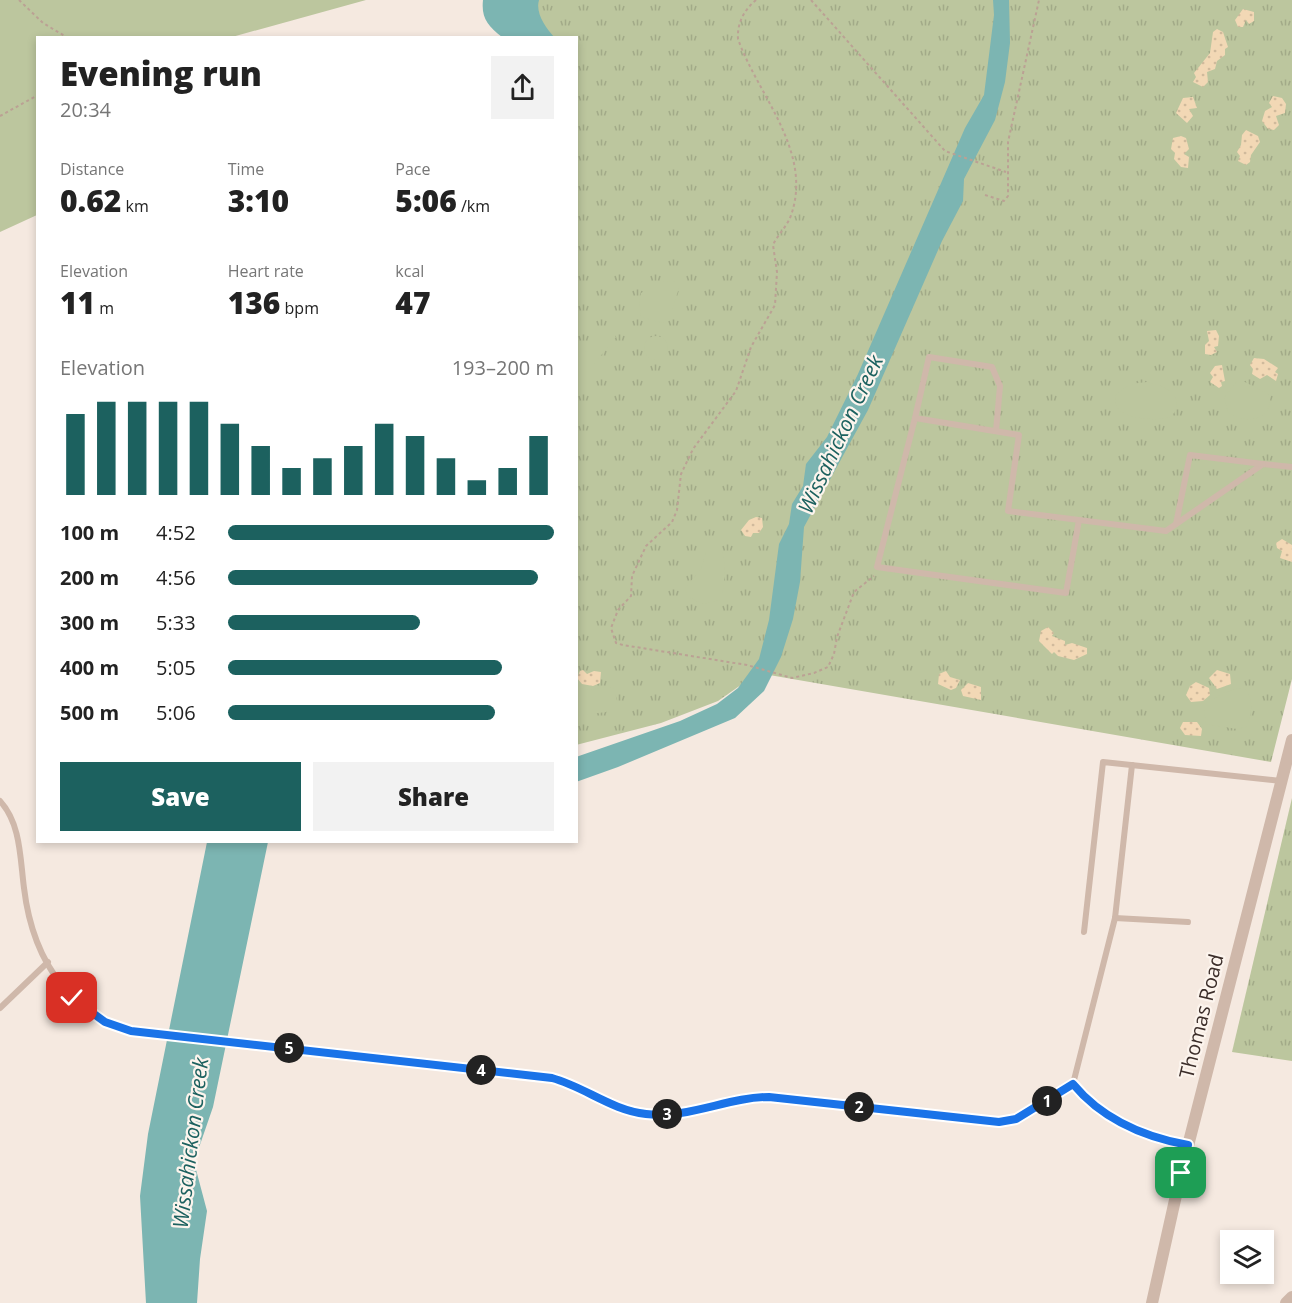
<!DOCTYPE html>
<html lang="en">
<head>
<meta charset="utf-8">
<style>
  :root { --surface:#fff; --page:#f2f2f2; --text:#222; --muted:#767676; --accent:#1c615f }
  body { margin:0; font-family:"Open Sans",sans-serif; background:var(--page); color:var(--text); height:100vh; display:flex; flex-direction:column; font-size:22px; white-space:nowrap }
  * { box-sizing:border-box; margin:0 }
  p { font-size:20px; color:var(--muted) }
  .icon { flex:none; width:33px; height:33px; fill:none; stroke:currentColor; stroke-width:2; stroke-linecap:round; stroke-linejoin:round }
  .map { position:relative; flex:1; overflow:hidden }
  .side { position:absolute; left:36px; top:36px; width:542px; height:807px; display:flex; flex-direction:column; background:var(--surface); border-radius:0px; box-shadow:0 3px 9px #0003 }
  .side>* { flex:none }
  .tools { position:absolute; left:1220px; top:1230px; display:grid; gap:12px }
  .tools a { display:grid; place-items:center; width:54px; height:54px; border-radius:0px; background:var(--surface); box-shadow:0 3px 9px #0003; font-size:30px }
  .pin { position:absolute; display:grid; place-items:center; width:51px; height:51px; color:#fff; margin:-26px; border-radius:12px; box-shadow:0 3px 9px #0006 }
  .km { position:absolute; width:30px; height:30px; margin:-15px; border-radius:50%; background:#222; color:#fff; font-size:16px; line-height:30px; text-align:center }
  .round { display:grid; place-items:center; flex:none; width:63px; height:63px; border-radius:0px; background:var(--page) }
  .head { display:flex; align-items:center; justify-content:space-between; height:102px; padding:0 24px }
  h1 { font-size:33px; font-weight:800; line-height:45px }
  .figures { display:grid; grid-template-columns:repeat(3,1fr); gap:9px; height:102px; padding:6px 24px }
  .figures div { display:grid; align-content:center }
  .figures b { font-size:30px; font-weight:800 }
  .figures small { font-size:16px; font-weight:400 }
  .figures p { font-size:16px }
  .chart { height:168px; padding:12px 24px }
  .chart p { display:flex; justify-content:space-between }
  .chart svg { width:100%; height:108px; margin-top:6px; stroke:var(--accent); stroke-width:6 }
  .button { display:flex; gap:12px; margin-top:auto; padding:12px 24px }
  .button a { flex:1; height:69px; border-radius:0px; background:var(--accent); color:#fff; font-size:24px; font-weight:800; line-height:69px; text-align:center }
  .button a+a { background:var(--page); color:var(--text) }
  ul { padding:0 24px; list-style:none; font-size:20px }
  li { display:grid; grid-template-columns:96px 72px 1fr; align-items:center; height:45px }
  li i { height:15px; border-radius:8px; background:var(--accent) }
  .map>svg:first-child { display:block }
  .grass { fill:url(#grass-tufts) }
  .sand { fill:url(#sand-dots) }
  .green { fill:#bcc69e }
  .water { fill:#7cb5b2 }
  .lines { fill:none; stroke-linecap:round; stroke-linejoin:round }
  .path { stroke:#bba194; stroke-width:2; stroke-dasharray:3 3; stroke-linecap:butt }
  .service { stroke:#cfb8aa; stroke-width:6 }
  .minor { stroke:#cfb8aa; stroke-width:12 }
  .route-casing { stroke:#fff; stroke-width:12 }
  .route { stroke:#1a73e8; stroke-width:8 }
  .labels { text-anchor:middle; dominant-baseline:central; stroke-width:4.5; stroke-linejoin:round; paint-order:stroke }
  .street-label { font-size:20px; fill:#3c2e2a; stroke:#fcf4ed }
  .water-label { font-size:21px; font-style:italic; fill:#1c615f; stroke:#fcf4ed }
</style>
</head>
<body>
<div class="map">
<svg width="1292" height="1303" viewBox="0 0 1292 1303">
  <defs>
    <pattern id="grass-tufts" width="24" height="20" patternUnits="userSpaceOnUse" patternTransform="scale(1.5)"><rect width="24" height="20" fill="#bcc69e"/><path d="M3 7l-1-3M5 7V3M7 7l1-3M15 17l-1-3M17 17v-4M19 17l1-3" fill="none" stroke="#a2aa88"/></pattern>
    <pattern id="sand-dots" width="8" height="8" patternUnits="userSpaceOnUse" patternTransform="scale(1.5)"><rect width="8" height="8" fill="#f2d8b5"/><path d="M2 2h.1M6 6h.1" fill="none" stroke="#d0ba9c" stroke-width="1.8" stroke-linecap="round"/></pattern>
  </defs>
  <rect width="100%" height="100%" fill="#f5e9e0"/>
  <g class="grass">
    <polygon points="520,0 1292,0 1292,679 1271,762 758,673 718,701 661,723 576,745 576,38 513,37"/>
    <polygon points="1292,798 1292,1061 1232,1052"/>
  </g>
  <g class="sand">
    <polygon points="1243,9 1254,12 1254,21 1249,24 1246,20 1243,27 1238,27 1235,20"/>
    <polygon points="1217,29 1223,32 1228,47 1225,49 1225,55 1217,61 1215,69 1207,72 1208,82 1203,87 1193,82 1196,77 1194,73 1210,53 1213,32"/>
    <polygon points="1273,96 1282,98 1286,104 1285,113 1276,116 1279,125 1274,130 1268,129 1262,121 1265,111 1272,107 1269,103"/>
    <polygon points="1193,97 1197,108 1189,109 1193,116 1187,123 1176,113 1183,98"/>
    <polygon points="1246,130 1258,136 1260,142 1251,155 1250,162 1246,165 1238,161 1240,156 1237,152 1241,145 1242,135"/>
    <polygon points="1181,136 1186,138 1189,149 1184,154 1189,157 1188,168 1181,167 1174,159 1175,153 1171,149 1173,138"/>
    <polygon points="1216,330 1219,336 1218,346 1214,347 1217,352 1211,355 1205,354 1205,345 1209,341 1207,331"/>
    <polygon points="1254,358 1264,359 1278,368 1275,372 1278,374 1276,381 1267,375 1260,379 1252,374 1253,369 1250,365"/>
    <polygon points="1222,365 1225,381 1221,382 1222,386 1219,388 1210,382 1213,377 1210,373 1215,366"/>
    <polygon points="756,517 762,518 763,527 759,533 753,533 751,537 745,536 741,530 749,520"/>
    <polygon points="1282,539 1292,545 1292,562 1280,558 1282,551 1277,548 1276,543"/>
    <polygon points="1048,627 1054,633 1052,636 1065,641 1065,645 1072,643 1087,648 1087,654 1074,660 1058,656 1054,652 1052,654 1039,641 1041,631"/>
    <polygon points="583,670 587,674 594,671 601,672 600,683 593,686 582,684 577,678 580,671"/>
    <polygon points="1217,670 1230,674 1231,684 1217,689 1209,678"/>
    <polygon points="946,671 950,677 960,680 956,688 951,690 938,684 939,674"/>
    <polygon points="1196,682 1209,688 1210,695 1203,701 1191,702 1186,695 1190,686"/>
    <polygon points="968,683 981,687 981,700 963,696 961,690"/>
    <polygon points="1183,722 1197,722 1202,729 1201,736 1185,735 1180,728"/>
  </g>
  <g class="green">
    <polygon points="0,0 366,0 232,37 38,38 37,215 0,232"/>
    <polygon points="674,281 679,288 672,310 663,323 641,317 639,302 641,293 663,282"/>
    <polygon points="600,329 610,331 616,337 590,369 590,387 586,390 576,389 576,358 589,350 592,335"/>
    <circle cx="656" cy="348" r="12"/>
    <path d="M1237,381H1243L1270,395C1273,421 1244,425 1228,412L1224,398Z"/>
    <path d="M1147,382C1164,385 1187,396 1172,416C1161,422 1121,420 1116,405C1115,402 1116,398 1116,395C1125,385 1134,383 1147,382Z"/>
    <path d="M716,550L721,551C728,559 724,589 721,600L702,604L687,596L685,588L701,569L706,552Z"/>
    <path d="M576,686C593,696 599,683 614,689L618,704L606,712L576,716Z"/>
    <path d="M1241,688L1246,690C1254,701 1252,715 1246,727L1237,729L1206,724L1204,710C1214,697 1224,691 1241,688Z"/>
  </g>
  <g class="water">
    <path d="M483,0H539C535,13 546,28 554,37H502C488,26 481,18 483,0Z"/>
    <polygon points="993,0 1009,0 1010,43 1005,82 995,120 964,179 963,201 942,241 868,410 804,527 800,582 793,619 781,657 764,691 735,718 618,767 576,782 576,757 680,721 717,704 738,688 759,659 769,620 779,544 789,524 792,504 803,486 806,464 827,437 858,374 965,128 984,95 994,15"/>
    <polygon points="207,842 268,842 213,1107 194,1162 207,1211 200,1259 197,1303 146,1303 140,1196 148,1134"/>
  </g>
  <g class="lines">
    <g class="path">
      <polyline points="19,0 43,23 68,38"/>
      <path d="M756,0C744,10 737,23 738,39C758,96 815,153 790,218C786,227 777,236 773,245L777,272L775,305L751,347L736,391L693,449L681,474L677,510L672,522L646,546L632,576L631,596L618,610L611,628L616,643L623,645L747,665L792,678L814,673L828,667L834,654L837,637L854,592L874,576"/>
      <polyline points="811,0 945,151 1006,172"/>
      <polyline points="0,116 38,95"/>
      <polyline points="985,195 1004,201 1008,196 1008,142 1039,0"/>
    </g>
    <g class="service">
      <polyline points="915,418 877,567 1066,593 1079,520"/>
      <polyline points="996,431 1000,386 992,367 929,357 915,418 1019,435 1008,511 1166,531 1263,464 1292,467"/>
      <polyline points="1176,524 1190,455 1263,464"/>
      <path d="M0,801C21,824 20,858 24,888C33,963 73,1022 151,1035L552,1078C585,1087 611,1110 646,1114C688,1119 728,1097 769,1097L999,1122L1016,1119L1073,1084C1102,1118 1144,1137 1188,1145"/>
      <polyline points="1115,918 1188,922"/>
      <polyline points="1084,932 1103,762 1281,781"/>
      <polyline points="0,1008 48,962"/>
      <polyline points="1073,1084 1115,918 1132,765"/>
    </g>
    <g class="minor">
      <polyline points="1152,1303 1181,1173 1292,740"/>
      <polyline points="1286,1303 1292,1297"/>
    </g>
  </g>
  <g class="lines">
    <g class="route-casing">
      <path id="route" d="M72,998L105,1022L131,1031L552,1078C585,1087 611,1110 646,1114C688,1119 728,1097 769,1097L999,1122L1016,1119L1073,1084C1102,1119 1144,1137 1188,1145L1181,1173"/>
    </g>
    <use href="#route" class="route"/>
  </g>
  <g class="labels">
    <g class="street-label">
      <text transform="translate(1201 1016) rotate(-76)">Thomas Road</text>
    </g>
    <g class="water-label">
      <text transform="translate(840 434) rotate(-65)">Wissahickon Creek</text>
      <text transform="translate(190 1143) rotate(-83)">Wissahickon Creek</text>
    </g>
  </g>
</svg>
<div class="tools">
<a><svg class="icon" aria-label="layers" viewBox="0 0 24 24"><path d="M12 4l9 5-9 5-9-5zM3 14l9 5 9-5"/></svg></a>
</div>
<div class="pin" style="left:1181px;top:1173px;background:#1e9e55"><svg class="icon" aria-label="arrive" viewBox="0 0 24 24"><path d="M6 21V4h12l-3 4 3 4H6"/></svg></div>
<div class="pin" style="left:72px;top:998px;background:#d93025"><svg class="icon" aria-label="check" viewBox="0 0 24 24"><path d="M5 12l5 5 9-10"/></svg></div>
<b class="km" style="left:1047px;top:1101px">1</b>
<b class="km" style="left:859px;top:1107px">2</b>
<b class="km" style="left:667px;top:1114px">3</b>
<b class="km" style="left:481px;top:1070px">4</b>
<b class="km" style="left:289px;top:1048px">5</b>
<section class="side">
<div class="head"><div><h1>Evening run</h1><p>20:34</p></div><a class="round"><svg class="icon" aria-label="share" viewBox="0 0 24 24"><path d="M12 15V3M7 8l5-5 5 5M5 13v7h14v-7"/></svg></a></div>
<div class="figures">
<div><p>Distance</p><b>0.62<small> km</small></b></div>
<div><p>Time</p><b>3:10</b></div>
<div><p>Pace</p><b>5:06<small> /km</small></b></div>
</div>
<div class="figures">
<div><p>Elevation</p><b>11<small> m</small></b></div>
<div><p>Heart rate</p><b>136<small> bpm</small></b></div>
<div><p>kcal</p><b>47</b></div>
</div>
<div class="chart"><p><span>Elevation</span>193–200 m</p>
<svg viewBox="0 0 160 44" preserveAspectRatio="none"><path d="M5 44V11M15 44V6M25 44V6M35 44V6M45 44V6M55 44V15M65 44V24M75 44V33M85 44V29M95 44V24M105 44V15M115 44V20M125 44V29M135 44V38M145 44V33M155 44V20"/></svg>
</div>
<ul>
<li><b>100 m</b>4:52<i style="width:100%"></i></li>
<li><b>200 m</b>4:56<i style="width:95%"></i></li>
<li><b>300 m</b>5:33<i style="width:59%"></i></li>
<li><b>400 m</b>5:05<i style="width:84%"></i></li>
<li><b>500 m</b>5:06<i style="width:82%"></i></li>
</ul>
<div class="button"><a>Save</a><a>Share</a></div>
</section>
</div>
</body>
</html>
